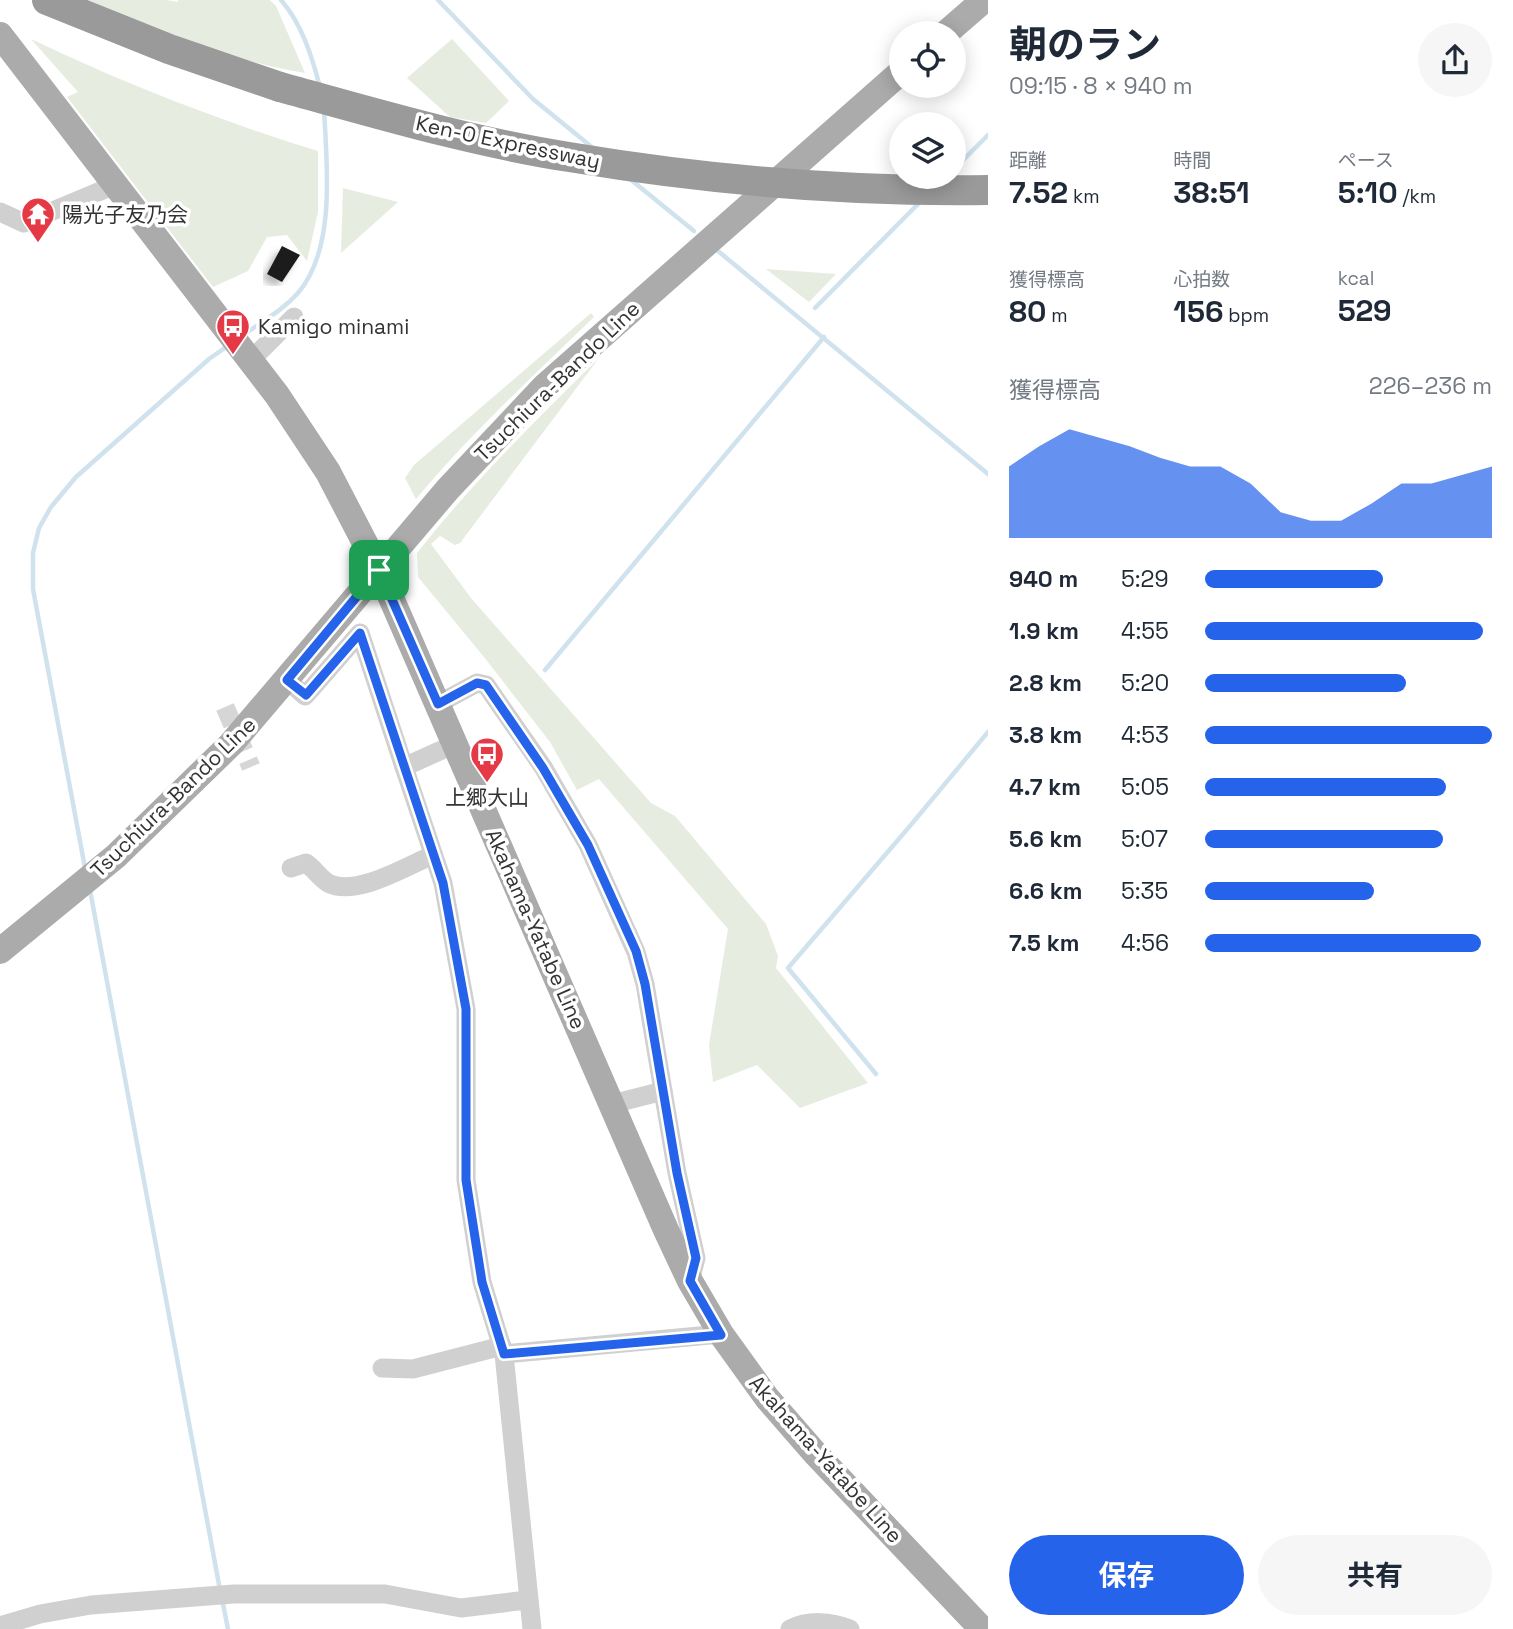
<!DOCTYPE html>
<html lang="ja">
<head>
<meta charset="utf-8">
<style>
  :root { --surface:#fff; --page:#f6f6f7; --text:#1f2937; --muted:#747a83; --accent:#2563eb }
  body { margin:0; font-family:"Space Grotesk","Noto Sans JP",sans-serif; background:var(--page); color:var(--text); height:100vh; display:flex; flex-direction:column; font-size:26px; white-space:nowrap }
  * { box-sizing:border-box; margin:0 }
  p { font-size:23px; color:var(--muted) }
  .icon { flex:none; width:38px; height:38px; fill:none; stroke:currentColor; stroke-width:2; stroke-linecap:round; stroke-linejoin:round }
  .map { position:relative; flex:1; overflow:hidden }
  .drawer { display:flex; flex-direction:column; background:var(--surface); width:525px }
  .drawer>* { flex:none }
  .tools { position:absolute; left:889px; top:21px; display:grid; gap:14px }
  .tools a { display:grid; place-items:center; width:77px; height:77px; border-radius:50%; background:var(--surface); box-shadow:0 4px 18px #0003; font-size:35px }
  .pin { position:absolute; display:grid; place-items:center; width:60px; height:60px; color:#fff; margin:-30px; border-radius:14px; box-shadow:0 4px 10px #0006 }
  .round { display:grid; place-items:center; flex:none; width:74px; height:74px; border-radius:37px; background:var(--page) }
  .head { display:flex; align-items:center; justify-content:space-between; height:119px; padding:0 21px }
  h1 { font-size:38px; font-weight:700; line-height:52px }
  .stats { display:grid; grid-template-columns:repeat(3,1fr); gap:10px; height:119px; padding:7px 21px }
  .stats div { display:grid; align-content:center }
  .stats b { font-size:30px; font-weight:700 }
  .stats small { font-size:19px; font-weight:400 }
  .stats p { font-size:19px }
  .chart { height:196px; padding:14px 21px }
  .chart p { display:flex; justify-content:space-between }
  .chart svg { width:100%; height:126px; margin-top:7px; fill:var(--accent); opacity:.7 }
  .action { display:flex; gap:14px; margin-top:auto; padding:14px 21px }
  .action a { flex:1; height:80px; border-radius:42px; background:var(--accent); color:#fff; font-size:28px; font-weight:700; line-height:80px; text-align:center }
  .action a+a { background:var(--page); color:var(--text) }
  ul { padding:0 21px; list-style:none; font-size:23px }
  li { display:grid; grid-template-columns:112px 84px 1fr; align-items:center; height:52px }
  li i { height:18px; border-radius:9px; background:var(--accent) }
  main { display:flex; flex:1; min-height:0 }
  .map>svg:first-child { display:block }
  .green { fill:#e6ecdf }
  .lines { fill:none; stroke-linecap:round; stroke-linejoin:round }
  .stream { stroke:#cfe2ee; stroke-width:4.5 }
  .building { fill:#1a1a1a; filter:url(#shadow) }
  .minor-tunnel { stroke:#d6d6d6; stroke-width:19; stroke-dasharray:19 10; stroke-linecap:butt }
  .minor { stroke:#d0d0d0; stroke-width:19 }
  .major { stroke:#ababab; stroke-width:26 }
  .highway { stroke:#9a9a9a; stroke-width:30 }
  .highway-bridge { stroke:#9a9a9a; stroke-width:30 }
  .route-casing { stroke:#fff; stroke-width:14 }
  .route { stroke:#2563eb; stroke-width:9 }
  .labels { text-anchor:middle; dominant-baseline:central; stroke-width:7; stroke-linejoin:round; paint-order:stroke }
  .street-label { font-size:21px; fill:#333; stroke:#fff }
  .poi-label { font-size:21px; fill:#333; stroke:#fff; text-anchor:start }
</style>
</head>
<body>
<main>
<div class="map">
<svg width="988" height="1629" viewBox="0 0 988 1629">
  <defs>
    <filter id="shadow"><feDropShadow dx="-5.5" dy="5.5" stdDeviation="3.5" flood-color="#0004"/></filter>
  </defs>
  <rect width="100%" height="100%" fill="#fff"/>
  <g class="green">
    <path d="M82,0H166L178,2V0H270L276,6L305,73C228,61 155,28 82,0Z"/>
    <path d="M31,39C123,83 220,121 318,151V212L307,261L287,235L267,237L248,271L213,287L67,97L78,92Z"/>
    <polygon points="452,39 509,101 486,123 450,117 407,78"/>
    <polygon points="343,188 398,202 341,253"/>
    <polygon points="766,269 836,274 809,302"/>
    <path d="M591,313L594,317C533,376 470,434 416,499L405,478L414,465Z"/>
    <path d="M599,358L460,543L455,545L440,536L431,544L471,598L651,803L675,816L766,924L778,956L776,968L868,1083L800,1108L757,1065L713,1082L709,1045L728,929L599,779L577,790L550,742L484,657L418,577L417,553C472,483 536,420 599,358Z"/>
  </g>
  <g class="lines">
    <g class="stream">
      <path d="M281,0C302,24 312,57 320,87"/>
      <polyline points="438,0 533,99 593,148"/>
      <polyline points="954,169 988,135"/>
      <polyline points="630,179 694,231"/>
      <polyline points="718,251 988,474"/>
      <polyline points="815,308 920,202"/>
      <path d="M242,336C261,322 282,311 298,293C336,249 327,165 324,110"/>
      <polyline points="545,670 824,337"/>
      <polyline points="85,868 33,589 33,553 39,528 51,507 76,477 209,359 229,345"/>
      <polyline points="90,890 220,1590"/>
      <polyline points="876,1074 788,968 910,826 988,732"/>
      <polyline points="222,1599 228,1629"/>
    </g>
  </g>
  <polygon class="building" points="282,246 300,255 282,282 267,274"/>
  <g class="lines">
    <polyline class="minor-tunnel" points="225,707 251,767"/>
    <g class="minor">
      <polyline points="0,212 24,223 115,185"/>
      <polyline points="251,360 294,317"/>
      <polyline points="287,680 305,696 360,633 404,767"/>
      <polyline points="438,704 477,683 486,685 543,767 588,845 636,952 645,984 663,1091 612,1104"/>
      <polyline points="455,744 404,767 443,883 466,1009 466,1180 482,1282 504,1354 532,1629"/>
      <path d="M291,868L306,863C315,869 321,880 330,884C358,896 407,866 433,855"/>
      <polyline points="663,1091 677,1173 696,1258 690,1281"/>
      <polyline points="504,1354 721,1334"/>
      <polyline points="382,1368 413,1369 502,1346"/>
      <polyline points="0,1626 40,1614 91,1605 234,1594 385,1594 461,1608 527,1600"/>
      <path d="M790,1629C808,1620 831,1621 850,1629"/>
    </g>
    <g class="major">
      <polyline points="946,33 984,0"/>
      <polyline points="0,35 277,395 328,472 379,570 666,1230 690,1281 721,1334 767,1398 814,1452 982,1629"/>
      <polyline points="0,951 116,856 231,744 448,489 545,386 901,72"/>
    </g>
    <polyline class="highway" points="47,0 169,49 280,87"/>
    <path class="highway-bridge" d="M280,87C375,113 472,142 569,157C707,180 848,192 988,190"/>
  </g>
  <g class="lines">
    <g class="route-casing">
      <polygon id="route" points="379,570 438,704 477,683 486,685 543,768 588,845 636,951 645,984 677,1173 696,1258 690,1281 721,1335 504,1354 482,1282 466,1180 466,1009 443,883 360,633 306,695 287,680"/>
    </g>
    <use href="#route" class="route"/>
  </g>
  <defs>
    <g id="temple-pin" transform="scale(1.75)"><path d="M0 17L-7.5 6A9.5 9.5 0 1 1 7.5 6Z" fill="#e63946" stroke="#fff"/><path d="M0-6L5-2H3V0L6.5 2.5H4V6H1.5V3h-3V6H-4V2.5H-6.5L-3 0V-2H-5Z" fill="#fff"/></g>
    <g id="bus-pin" transform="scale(1.75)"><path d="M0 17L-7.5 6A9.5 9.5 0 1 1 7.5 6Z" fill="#e63946" stroke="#fff"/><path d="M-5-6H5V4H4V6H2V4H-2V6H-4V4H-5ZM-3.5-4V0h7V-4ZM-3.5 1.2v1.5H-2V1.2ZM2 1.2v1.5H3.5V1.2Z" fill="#fff"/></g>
  </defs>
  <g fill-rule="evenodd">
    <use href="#temple-pin" x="38" y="214"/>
    <use href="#bus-pin" x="233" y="326"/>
    <use href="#bus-pin" x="487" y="754"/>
  </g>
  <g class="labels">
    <g class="street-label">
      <text transform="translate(508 142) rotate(12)">Ken-O Expressway</text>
      <text transform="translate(557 381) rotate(-44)">Tsuchiura-Bando Line</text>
      <text transform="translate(173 797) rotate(-44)">Tsuchiura-Bando Line</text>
      <text transform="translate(536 929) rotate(66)">Akahama-Yatabe Line</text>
      <text transform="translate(826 1459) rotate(48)">Akahama-Yatabe Line</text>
    </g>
    <g class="poi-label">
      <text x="62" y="214">陽光子友乃会</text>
      <text x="258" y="326">Kamigo minami</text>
      <text x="487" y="797" text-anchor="middle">上郷大山</text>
    </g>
  </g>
</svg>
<div class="tools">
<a><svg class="icon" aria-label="locate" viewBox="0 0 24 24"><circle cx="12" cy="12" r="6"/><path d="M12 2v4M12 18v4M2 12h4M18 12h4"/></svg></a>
<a><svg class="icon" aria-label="layers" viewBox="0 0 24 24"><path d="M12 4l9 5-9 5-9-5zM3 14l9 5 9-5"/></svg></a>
</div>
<div class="pin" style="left:379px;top:570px;background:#1e9e55"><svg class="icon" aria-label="arrive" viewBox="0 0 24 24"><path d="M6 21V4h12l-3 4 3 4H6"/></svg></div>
</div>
<section class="drawer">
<div class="head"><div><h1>朝のラン</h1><p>09:15 · 8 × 940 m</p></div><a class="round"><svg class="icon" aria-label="share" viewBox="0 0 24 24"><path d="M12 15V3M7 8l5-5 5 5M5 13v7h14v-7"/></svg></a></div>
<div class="stats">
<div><p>距離</p><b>7.52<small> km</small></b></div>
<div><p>時間</p><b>38:51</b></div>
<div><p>ペース</p><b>5:10<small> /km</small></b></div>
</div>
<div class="stats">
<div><p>獲得標高</p><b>80<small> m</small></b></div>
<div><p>心拍数</p><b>156<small> bpm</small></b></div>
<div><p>kcal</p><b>529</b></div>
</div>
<div class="chart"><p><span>獲得標高</span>226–236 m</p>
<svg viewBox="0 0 160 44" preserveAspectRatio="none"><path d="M0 44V19L10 12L20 6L30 9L40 12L50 16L60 19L70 19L80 25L90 35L100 38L110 38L120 32L130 25L140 25L150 22L160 19V44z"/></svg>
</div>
<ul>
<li><b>940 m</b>5:29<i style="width:62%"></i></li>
<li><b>1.9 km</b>4:55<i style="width:97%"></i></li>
<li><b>2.8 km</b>5:20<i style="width:70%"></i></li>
<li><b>3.8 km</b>4:53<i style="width:100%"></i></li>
<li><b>4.7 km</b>5:05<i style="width:84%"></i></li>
<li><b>5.6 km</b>5:07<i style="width:83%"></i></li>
<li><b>6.6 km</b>5:35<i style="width:59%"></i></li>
<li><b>7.5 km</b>4:56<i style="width:96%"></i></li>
</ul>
<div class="action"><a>保存</a><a>共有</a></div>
</section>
</main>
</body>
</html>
